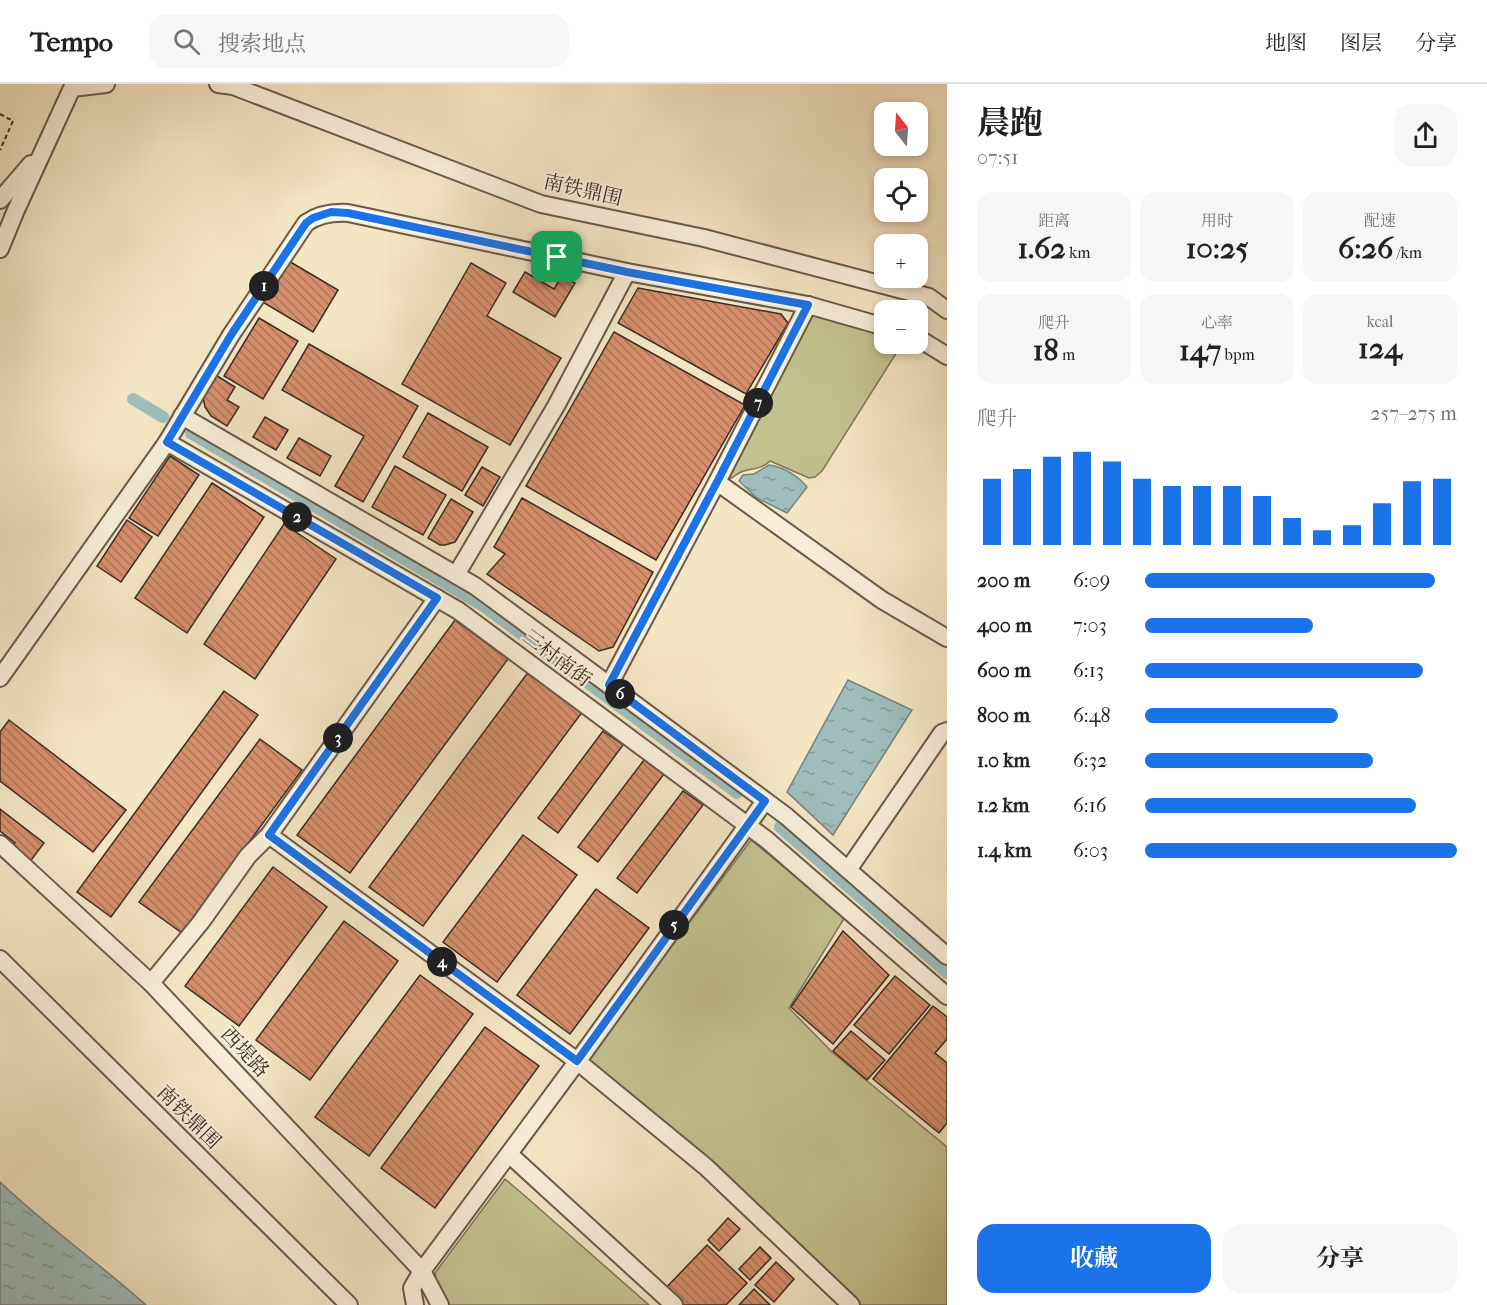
<!DOCTYPE html>
<html lang="zh">
<head>
<meta charset="utf-8">
<style>
  :root { --surface:#fff; --page:#f6f6f6; --text:#222; --muted:#767676; --line:#e0e0e0; --accent:#1a73e8 }
  body { margin:0; font-family:"IM FELL French Canon","Noto Serif SC",serif; background:var(--page); color:var(--text); height:100vh; display:flex; flex-direction:column; font-size:22px; white-space:nowrap }
  * { box-sizing:border-box; margin:0 }
  p { font-size:20px; color:var(--muted) }
  .icon { flex:none; width:33px; height:33px; fill:none; stroke:currentColor; stroke-width:2; stroke-linecap:round; stroke-linejoin:round }
  .map { position:relative; flex:1; overflow:hidden }
  .drawer { display:flex; flex-direction:column; background:var(--surface); width:540px }
  .drawer>* { flex:none }
  .needle { width:39px; rotate:343deg }
  .fabs { position:absolute; left:874px; top:18px; display:grid; gap:12px }
  .fabs a { display:grid; place-items:center; width:54px; height:54px; border-radius:12px; background:var(--surface); box-shadow:0 3px 9px #0003; font-size:30px }
  .pin { position:absolute; display:grid; place-items:center; width:51px; height:51px; color:#fff; margin:-26px; border-radius:12px; box-shadow:0 3px 9px #0006 }
  .km { position:absolute; width:30px; height:30px; margin:-15px; border-radius:50%; background:#222; color:#fff; font-size:16px; line-height:30px; text-align:center }
  .round { display:grid; place-items:center; flex:none; width:63px; height:63px; border-radius:18px; background:var(--page) }
  .head { display:flex; align-items:center; justify-content:space-between; height:102px; padding:0 30px }
  h1 { font-size:33px; font-weight:700; line-height:45px }
  .figures { display:grid; grid-template-columns:repeat(3,1fr); gap:9px; height:102px; padding:6px 30px }
  .figures div { display:grid; align-content:center; border-radius:15px; background:var(--page); text-align:center }
  .figures b { font-size:30px; font-weight:700 }
  .figures small { font-size:16px; font-weight:400 }
  .figures p { font-size:16px }
  .chart { height:168px; padding:12px 30px }
  .chart p { display:flex; justify-content:space-between }
  .chart svg { width:100%; height:108px; margin-top:6px; stroke:var(--accent); stroke-width:6 }
  .primary-button { display:flex; gap:12px; margin-top:auto; padding:12px 30px }
  .primary-button a { flex:1; height:69px; border-radius:18px; background:var(--accent); color:#fff; font-size:24px; font-weight:700; line-height:69px; text-align:center }
  .primary-button a+a { background:var(--page); color:var(--text) }
  ul { padding:0 30px; list-style:none; font-size:20px }
  li { display:grid; grid-template-columns:96px 72px 1fr; align-items:center; height:45px }
  li i { height:15px; border-radius:8px; background:var(--accent) }
  header { display:flex; align-items:center; gap:36px; box-sizing:border-box; height:84px; padding:0 30px; background:var(--surface); border-bottom:2px solid var(--line) }
  header strong { font-size:28px }
  nav { display:flex; gap:33px; margin-inline-start:auto; font-size:21px }
  .search { width:420px; height:54px; background:var(--page); display:flex; align-items:center; gap:15px; box-sizing:border-box; padding:0 21px; border-radius:18px; color:var(--muted); font-size:22px }
  main { display:flex; flex:1; min-height:0 }
  .map>svg:first-child { display:block }
  .grass { fill:#c2c28f; stroke:#7e775a; stroke-width:1.5 }
  .water { fill:url(#water-ripples); stroke:#76837f; stroke-width:1.5 }
  .lines { fill:none; stroke-linecap:round; stroke-linejoin:round }
  .canal { stroke:#9ebdbb; stroke-width:12 }
  .building { fill:url(#building-back-hatch); stroke:#3a2c24; stroke-width:1.5 }
  .minor-casing { stroke:#685a4c; stroke-width:20 }
  .path { stroke:#3a2c24; stroke-width:2; stroke-dasharray:4.5 3; stroke-linecap:butt }
  .minor { stroke:#f8eed8; stroke-width:16 }
  .route-casing { stroke:#fff; stroke-width:12 }
  .route { stroke:#1a73e8; stroke-width:8 }
  .labels { text-anchor:middle; dominant-baseline:central; stroke-width:4.5; stroke-linejoin:round; paint-order:stroke }
  .street-label { font-size:20px; fill:#3a2c24; stroke:#f8eed8 }
</style>
</head>
<body>
<header>
<strong>Tempo</strong>
<div class="search"><svg class="icon" aria-label="search" viewBox="0 0 24 24"><circle cx="10" cy="10" r="6"/><path d="M15 15l6 6"/></svg>搜索地点</div>
<nav><a>地图</a><a>图层</a><a>分享</a></nav>
</header>
<main>
<div class="map">
<svg width="947" height="1221" viewBox="0 0 947 1221">
  <defs>
    <pattern id="water-ripples" width="26" height="14" patternUnits="userSpaceOnUse" patternTransform="scale(1.5)"><rect width="26" height="14" fill="#9ebdbb"/><path d="M2 4q2-2 4 0t4 0M15 11q2-2 4 0t4 0" fill="none" stroke="#829a98"/></pattern>
    <pattern id="building-back-hatch" width="6" height="6" patternUnits="userSpaceOnUse" patternTransform="scale(1.5)"><rect width="6" height="6" fill="#d68f6c"/><path d="M-1 5l2 2M0 0l6 6M5-1l2 2" fill="none" stroke="#af7559"/></pattern>
  </defs>
  <rect width="100%" height="100%" fill="#f4e5c3"/>
  <filter id="stains"><feTurbulence type="fractalNoise" baseFrequency=".00333" numOctaves="4"/><feColorMatrix values="0 0 0 0 .2 0 0 0 0 .09 0 0 0 0 .02 0 0 0 .5 -.17"/></filter>
  <radialGradient id="worn" r=".72"><stop offset=".6" stop-color="#630" stop-opacity="0"/><stop offset="1" stop-color="#630" stop-opacity=".3"/></radialGradient>
  <g class="grass">
    <path d="M812,231L829,233L885,249V260H902L822,387L815,393L809,394L770,377C761,386 751,384 741,388C733,392 731,396 722,397Z"/>
    <polygon points="751,756 845,833 789,924 832,968 947,1063 947,1221 861,1221 710,1080 586,977"/>
    <polygon points="505,1095 525,1112 649,1221 446,1221 440,1214 435,1189"/>
  </g>
  <g class="water">
    <path d="M769,381C784,383 798,392 807,403L787,429L757,414L739,397L743,391L754,390Z"/>
    <polygon points="848,596 912,626 833,751 787,708"/>
    <path d="M0,1098C46,1142 99,1179 146,1221H0Z"/>
  </g>
  <g class="lines">
    <g class="canal">
      <polyline points="133,315 163,333"/>
      <polyline points="191,349 482,521 737,709"/>
      <polyline points="780,743 947,889"/>
    </g>
  </g>
  <g class="building">
    <polygon points="287,176 338,206 313,248 261,217"/>
    <polygon points="471,179 506,199 487,232 561,274 510,361 402,300"/>
    <polygon points="525,188 554,205 562,192 575,199 555,233 513,208"/>
    <polygon points="638,204 781,230 788,239 746,310 618,239"/>
    <polygon points="259,234 298,257 263,315 224,292"/>
    <polygon points="614,248 745,321 656,476 526,402"/>
    <polygon points="309,260 418,322 363,418 335,402 364,352 282,306"/>
    <polygon points="214,290 235,303 227,316 239,323 227,342 211,332 205,323 203,313"/>
    <polygon points="428,329 488,363 462,407 403,373"/>
    <polygon points="265,333 288,346 276,366 253,353"/>
    <polygon points="299,354 331,372 320,392 287,374"/>
    <polygon points="170,372 199,391 158,452 129,434"/>
    <polygon points="395,382 446,411 423,451 372,423"/>
    <polygon points="482,383 500,393 483,422 465,411"/>
    <polygon points="212,399 264,433 187,549 135,514"/>
    <polygon points="522,414 653,488 613,563 599,567 487,490 505,470 494,463"/>
    <polygon points="451,415 473,428 455,458 445,461 440,461 428,454"/>
    <polygon points="127,436 152,453 121,498 97,482"/>
    <polygon points="284,440 336,475 255,595 204,560"/>
    <polygon points="455,536 508,575 350,789 297,751"/>
    <polygon points="529,587 583,627 423,842 369,803"/>
    <polygon points="224,607 258,631 111,833 77,808"/>
    <polygon points="9,636 126,726 93,768 0,697 0,648"/>
    <polygon points="603,647 623,661 558,749 538,734"/>
    <polygon points="260,655 302,686 182,849 139,818"/>
    <polygon points="644,676 664,690 598,778 578,763"/>
    <polygon points="683,707 703,721 637,809 617,794"/>
    <polygon points="0,725 44,759 29,779 11,765 15,759 0,747"/>
    <polygon points="523,751 577,791 497,898 443,858"/>
    <polygon points="273,783 327,823 239,942 185,902"/>
    <polygon points="596,805 649,844 570,950 517,911"/>
    <polygon points="344,837 398,877 310,996 256,956"/>
    <polygon points="843,847 889,891 833,960 791,923"/>
    <polygon points="420,891 473,930 369,1072 315,1033"/>
    <polygon points="895,892 930,921 889,970 854,941"/>
    <polygon points="933,922 947,933 947,955 935,969 947,979 947,1039 939,1049 873,995"/>
    <polygon points="485,943 539,982 435,1124 381,1084"/>
    <polygon points="851,947 885,976 867,996 833,967"/>
    <polygon points="728,1134 740,1145 719,1167 708,1156"/>
    <polygon points="707,1161 747,1199 726,1221 678,1221 663,1207"/>
    <polygon points="760,1163 771,1174 750,1196 739,1185"/>
    <polygon points="776,1178 794,1195 774,1218 755,1201"/>
    <polygon points="754,1205 770,1221 739,1221"/>
  </g>
  <g class="lines">
    <g class="minor-casing">
      <g id="minor">
        <polyline points="218,0 233,2 541,120 704,154 929,213 947,226"/>
        <polyline points="0,116 31,80"/>
        <polyline points="0,165 16,126 72,4 106,0"/>
        <polyline points="918,254 947,272"/>
        <polyline points="182,332 475,502 786,732 947,872"/>
        <polyline points="167,358 459,527 767,756 947,912"/>
        <polyline points="717,398 882,516 947,554"/>
        <polyline points="456,491 556,322 627,188"/>
        <path d="M0,594L167,358L231,251L306,139C319,130 332,128 348,129L627,188L808,221L885,243"/>
        <polyline points="609,601 717,398 808,221"/>
        <polyline points="269,751 577,977 706,1083 851,1221"/>
        <polyline points="0,760 151,899 422,1187 440,1221"/>
        <polyline points="848,786 942,649 947,647"/>
        <polyline points="0,875 349,1221"/>
        <polyline points="151,899 201,838 248,772 269,751 437,514"/>
        <polyline points="509,1070 674,1221"/>
        <polyline points="415,1221 412,1204 422,1187 585,967 765,717"/>
      </g>
    </g>
    <polyline class="path" points="0,30 13,37 0,66"/>
    <use href="#minor" class="minor"/>
  </g>
  <g class="lines">
    <g class="route-casing">
      <polygon id="route" points="331,128 348,129 627,188 808,221 717,398 609,601 765,717 577,977 269,751 437,514 167,358 231,251 306,139 313,134"/>
    </g>
    <use href="#route" class="route"/>
  </g>
  <g class="labels">
    <g class="street-label">
      <text transform="translate(583 106) rotate(13)">南铁鼎围</text>
      <text transform="translate(557 574) rotate(37)">三村南街</text>
      <text transform="translate(245 968) rotate(47)">西堤路</text>
      <text transform="translate(189 1033) rotate(45)">南铁鼎围</text>
    </g>
  </g>
  <rect width="100%" height="100%" filter="url(#stains)"/>
  <rect width="100%" height="100%" fill="url(#worn)"/>
</svg>
<div class="fabs">
<a><svg class="needle" viewBox="-14 -14 28 28"><path d="M0-13l5 13h-10z" fill="#e53935"/><path d="M0 13l5-13h-10z" fill="#767676"/></svg></a>
<a><svg class="icon" aria-label="locate" viewBox="0 0 24 24"><circle cx="12" cy="12" r="6"/><path d="M12 2v4M12 18v4M2 12h4M18 12h4"/></svg></a>
<a>+</a>
<a>−</a>
</div>
<div class="pin" style="left:557px;top:173px;background:#1e9e55"><svg class="icon" aria-label="arrive" viewBox="0 0 24 24"><path d="M6 21V4h12l-3 4 3 4H6"/></svg></div>
<b class="km" style="left:264px;top:202px">1</b>
<b class="km" style="left:297px;top:433px">2</b>
<b class="km" style="left:338px;top:654px">3</b>
<b class="km" style="left:442px;top:878px">4</b>
<b class="km" style="left:674px;top:841px">5</b>
<b class="km" style="left:620px;top:610px">6</b>
<b class="km" style="left:758px;top:319px">7</b>
</div>
<section class="drawer">
<div class="head"><div><h1>晨跑</h1><p>07:51</p></div><a class="round"><svg class="icon" aria-label="share" viewBox="0 0 24 24"><path d="M12 15V3M7 8l5-5 5 5M5 13v7h14v-7"/></svg></a></div>
<div class="figures">
<div><p>距离</p><b>1.62<small> km</small></b></div>
<div><p>用时</p><b>10:25</b></div>
<div><p>配速</p><b>6:26<small> /km</small></b></div>
</div>
<div class="figures">
<div><p>爬升</p><b>18<small> m</small></b></div>
<div><p>心率</p><b>147<small> bpm</small></b></div>
<div><p>kcal</p><b>124</b></div>
</div>
<div class="chart"><p><span>爬升</span>257–275 m</p>
<svg viewBox="0 0 160 44" preserveAspectRatio="none"><path d="M5 44V17M15 44V13M25 44V8M35 44V6M45 44V10M55 44V17M65 44V20M75 44V20M85 44V20M95 44V24M105 44V33M115 44V38M125 44V36M135 44V27M145 44V18M155 44V17"/></svg>
</div>
<ul>
<li><b>200 m</b>6:09<i style="width:93%"></i></li>
<li><b>400 m</b>7:03<i style="width:54%"></i></li>
<li><b>600 m</b>6:13<i style="width:89%"></i></li>
<li><b>800 m</b>6:48<i style="width:62%"></i></li>
<li><b>1.0 km</b>6:32<i style="width:73%"></i></li>
<li><b>1.2 km</b>6:16<i style="width:87%"></i></li>
<li><b>1.4 km</b>6:03<i style="width:100%"></i></li>
</ul>
<div class="primary-button"><a>收藏</a><a>分享</a></div>
</section>
</main>
</body>
</html>
